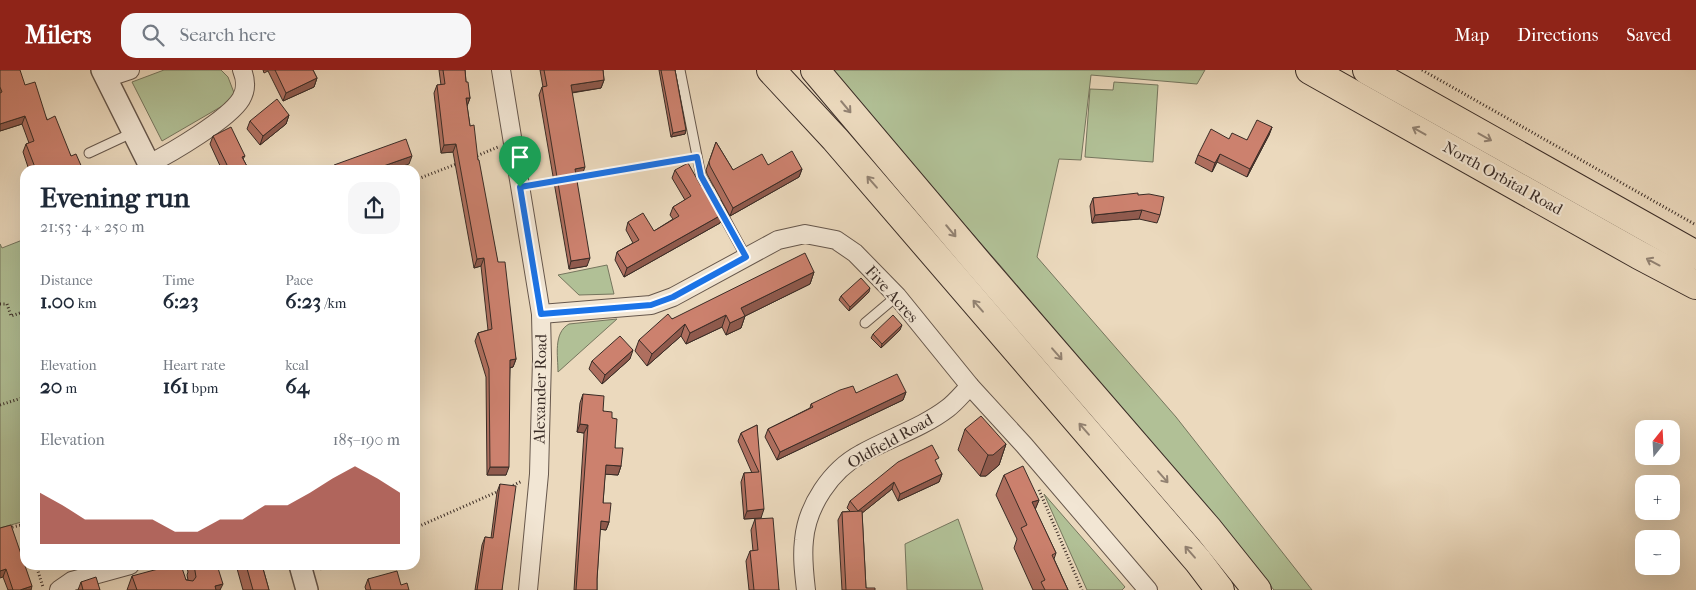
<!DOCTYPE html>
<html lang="en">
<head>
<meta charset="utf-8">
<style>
  :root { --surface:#fff; --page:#f6f6f7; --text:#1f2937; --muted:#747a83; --accent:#8f2418 }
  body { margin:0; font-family:"IM FELL French Canon",serif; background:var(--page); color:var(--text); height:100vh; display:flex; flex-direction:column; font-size:19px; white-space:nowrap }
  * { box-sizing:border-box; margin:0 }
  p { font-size:16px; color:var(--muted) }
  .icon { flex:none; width:28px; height:28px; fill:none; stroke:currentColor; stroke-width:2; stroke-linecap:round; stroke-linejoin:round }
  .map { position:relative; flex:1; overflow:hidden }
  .details { position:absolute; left:20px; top:95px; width:400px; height:405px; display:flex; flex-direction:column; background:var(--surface); border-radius:15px; box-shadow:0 5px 20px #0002 }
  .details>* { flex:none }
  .needle { width:32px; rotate:18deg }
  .controls { position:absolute; left:1635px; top:350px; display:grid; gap:10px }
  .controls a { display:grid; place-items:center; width:45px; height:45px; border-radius:10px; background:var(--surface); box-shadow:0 5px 20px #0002; font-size:25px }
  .pin { position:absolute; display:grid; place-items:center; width:42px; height:42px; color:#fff; margin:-51px -21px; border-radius:50% 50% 50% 0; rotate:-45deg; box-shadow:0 0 5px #0007 }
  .pin .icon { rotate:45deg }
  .round { display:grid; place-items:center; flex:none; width:52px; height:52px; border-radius:15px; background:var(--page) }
  .summary { display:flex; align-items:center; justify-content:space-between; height:85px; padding:0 20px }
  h1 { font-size:28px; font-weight:700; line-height:38px }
  .stats { display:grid; grid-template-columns:repeat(3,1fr); gap:8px; height:85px; padding:5px 20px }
  .stats div { display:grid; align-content:center }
  .stats b { font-size:21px; font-weight:700 }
  .stats small { font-size:14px; font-weight:400 }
  .stats p { font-size:14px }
  .chart { height:140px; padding:10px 20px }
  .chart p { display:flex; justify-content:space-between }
  .chart svg { width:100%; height:90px; margin-top:5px; fill:var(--accent); opacity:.7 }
  header { display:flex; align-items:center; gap:30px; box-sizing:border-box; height:70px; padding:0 25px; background:var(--accent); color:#fff }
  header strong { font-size:24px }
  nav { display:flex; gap:28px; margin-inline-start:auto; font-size:18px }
  .search { width:350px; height:45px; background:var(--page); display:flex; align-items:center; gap:12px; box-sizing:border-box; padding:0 18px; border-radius:15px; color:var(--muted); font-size:19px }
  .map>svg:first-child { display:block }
  .green { fill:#b1c096; stroke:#76765e }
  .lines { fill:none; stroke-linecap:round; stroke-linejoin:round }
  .service-casing { stroke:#66574c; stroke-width:11 }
  .minor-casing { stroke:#66574c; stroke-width:20 }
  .tertiary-casing { stroke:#66574c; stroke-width:24 }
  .primary-casing { stroke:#3a2c26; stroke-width:30 }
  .trunk-casing { stroke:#3a2c26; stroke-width:30 }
  .path { stroke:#3a2c26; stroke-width:3; stroke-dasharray:1 2.5; stroke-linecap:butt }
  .service { stroke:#f2e6d4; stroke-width:9 }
  .minor { stroke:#f2e6d4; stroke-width:18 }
  .tertiary { stroke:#f2e6d4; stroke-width:21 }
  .primary { stroke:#ebd9bd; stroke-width:28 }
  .trunk { stroke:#ebd9bd; stroke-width:28 }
  .wall { fill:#af6f5f; stroke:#3a2c26 }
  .shaded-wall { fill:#8f5a4d; stroke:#3a2c26 }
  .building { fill:#cc816e; stroke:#3a2c26 }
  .oneway { stroke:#928272 }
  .route-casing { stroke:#fff; stroke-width:10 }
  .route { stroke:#1a73e8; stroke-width:6 }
  .labels { text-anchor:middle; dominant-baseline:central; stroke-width:4; stroke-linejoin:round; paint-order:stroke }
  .street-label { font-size:16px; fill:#3a2c26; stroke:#f2e6d4 }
</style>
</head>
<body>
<header>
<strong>Milers</strong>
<div class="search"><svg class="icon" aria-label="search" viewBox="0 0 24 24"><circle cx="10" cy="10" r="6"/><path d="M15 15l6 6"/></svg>Search here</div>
<nav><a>Map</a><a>Directions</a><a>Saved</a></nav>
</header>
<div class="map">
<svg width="1696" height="520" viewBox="0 0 1696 520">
  <rect width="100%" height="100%" fill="#ebd9bd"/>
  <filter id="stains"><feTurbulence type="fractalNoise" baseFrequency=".004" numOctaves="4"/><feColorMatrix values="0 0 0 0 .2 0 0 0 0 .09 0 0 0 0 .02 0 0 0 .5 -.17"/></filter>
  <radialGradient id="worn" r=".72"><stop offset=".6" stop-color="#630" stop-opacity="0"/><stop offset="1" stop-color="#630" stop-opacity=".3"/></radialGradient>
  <g class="green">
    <polygon points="164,0 221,0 228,7 236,28 162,71 132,12"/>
    <polygon points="829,0 1205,0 1197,14 1091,5 1081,90 1059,89 1037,187 1176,347 1312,520 1274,520 999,194"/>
    <polygon points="1114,12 1158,15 1153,92 1085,87 1090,19 1113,20"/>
    <polygon points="25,169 25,451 0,458 0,174 2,178"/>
    <polygon points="607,195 614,224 579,225 558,205"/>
    <path d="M617,249L558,302C558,286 553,263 569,254Z"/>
    <polygon points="1044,424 1125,517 1122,520 1087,520"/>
    <polygon points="958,449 983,520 907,520 905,474"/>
  </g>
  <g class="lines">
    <g class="service-casing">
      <g id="service">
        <polyline points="680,0 701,106 708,118"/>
        <polyline points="89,83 134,62"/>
        <polyline points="717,134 746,187"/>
        <polyline points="865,253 897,226"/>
      </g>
    </g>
    <g class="minor-casing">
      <g id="minor">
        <polyline points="501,0 541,244 542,289 539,404 528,520"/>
        <polyline points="106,8 130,0"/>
        <path d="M149,94C171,83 229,49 241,29C247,19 246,10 242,0"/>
        <polyline points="541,244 651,235 673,227 778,170 805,164 836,170 855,183 897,226 970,316 1024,375 1148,520"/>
        <polyline points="59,520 72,511 130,495"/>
        <path d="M806,520C804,503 802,487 804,470C807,436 831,400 861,384C889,368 922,358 948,338C956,332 963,323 970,316"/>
      </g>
    </g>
    <g class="tertiary-casing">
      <g id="tertiary">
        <polyline points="102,0 152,100"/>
        <polyline points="300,495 307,520"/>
      </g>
    </g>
    <g class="primary-casing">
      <g id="primary">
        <polyline points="771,0 835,69 1198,491 1220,520"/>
        <polyline points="815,0 979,194 1209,460 1257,520"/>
      </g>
    </g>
    <g class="trunk-casing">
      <g id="trunk">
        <polyline points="1310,0 1639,185 1696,215"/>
        <polyline points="1367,0 1696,185"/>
      </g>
    </g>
    <g class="path">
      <polyline points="1422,0 1696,155"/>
      <polyline points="474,87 498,77"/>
      <polyline points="572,108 687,89"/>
      <polyline points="415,110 459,93"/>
      <polyline points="536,115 556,111"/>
      <polyline points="0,234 7,234 11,246 23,242 25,250"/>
      <polyline points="0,335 25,327"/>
      <polyline points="510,417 522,411"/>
      <polyline points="1039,420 1082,520"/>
      <polyline points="22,454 25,463"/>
      <polyline points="9,458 25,454"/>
      <polyline points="415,458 499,421"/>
      <polyline points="36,495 43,517"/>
      <polyline points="320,499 328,495"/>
    </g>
    <use href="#service" class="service"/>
    <use href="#minor" class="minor"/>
    <use href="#tertiary" class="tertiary"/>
    <use href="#primary" class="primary"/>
    <use href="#trunk" class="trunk"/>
  </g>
  <g class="wall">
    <polygon points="0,0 25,15 71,86 83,100 29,100 23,82 26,74 29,73 22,54 0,61"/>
    <polygon points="263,0 313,0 317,8 314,17 283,31 268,1 264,3"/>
    <polygon points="439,0 465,0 466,12 470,28 467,36 470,56 478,90 516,289 513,297 510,298 506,405 487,405 486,307 475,271 478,263 488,260 481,196 474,198 453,82 441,83 434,23 437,15 441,15"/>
    <polygon points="540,0 603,0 604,10 601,18 572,23 582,105 576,106 587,196 569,199 539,25 542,17 543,17"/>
    <polygon points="659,0 675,0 686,60 685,64 671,67"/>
    <polygon points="289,45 286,54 260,75 247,59 250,51"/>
    <polygon points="1272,57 1269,65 1247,107 1217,92 1212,102 1195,93 1198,85 1247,70"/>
    <polygon points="213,66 245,86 243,89 249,100 222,100 210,74"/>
    <polygon points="716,72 733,100 768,95 802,99 799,107 730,146 707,104 706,100"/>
    <polygon points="675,100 701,116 723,144 720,153 624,207 615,190 617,182 633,173 626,160 628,152 654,161 673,149 670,145 673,137 685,130 672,108"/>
    <polygon points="1138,125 1160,145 1157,153 1139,149 1092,153 1090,136 1093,128"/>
    <polygon points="814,202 810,214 745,246 741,258 726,265 722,257 686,274 681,266 647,296 635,281 639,270 672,249"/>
    <polygon points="869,222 849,241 839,230 841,226"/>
    <polygon points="900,260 881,278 871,268 873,264"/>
    <polygon points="630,289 602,314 589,299 592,291"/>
    <polygon points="906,322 903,330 777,390 765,367 768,359 810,338 811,334 856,323"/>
    <polygon points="583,324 612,348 615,378 621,396 618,405 605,404 603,433 609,452 606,460 600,459 597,509 597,520 574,520 584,363 577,362 580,333"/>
    <polygon points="757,355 761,448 744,449 741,412 744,403 752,403 738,371 741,363"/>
    <polygon points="965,359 1006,374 999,395 986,406 980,406 958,380"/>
    <polygon points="936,394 942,404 939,412 898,431 892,419 862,443 866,518 875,520 842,520 838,450 842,442 850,441 847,438 850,431"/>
    <polygon points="1004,405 1039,430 1035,439 1056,483 1054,489 1068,520 1033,520 1014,478 1017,469 996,425"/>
    <polygon points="500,414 502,520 475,520 482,475 485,467 491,468 497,422"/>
    <polygon points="755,449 779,520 749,520 746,491 750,481 753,481 751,460"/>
    <polygon points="0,458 31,520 8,520 3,507"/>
    <polygon points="186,495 217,495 220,520 127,520 132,506 188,510 187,505 188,502"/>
    <polygon points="236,495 262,495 269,520 243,520"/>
    <polygon points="368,509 401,515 409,520 366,520 365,517"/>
    <polygon points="81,512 100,520 78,520"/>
  </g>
  <g class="shaded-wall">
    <polygon points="317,8 314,17 283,31 286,23"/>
    <polygon points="604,10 601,18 568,23 571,15"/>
    <polygon points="466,28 470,28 467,36"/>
    <polygon points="289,45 286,54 260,75 263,66"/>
    <polygon points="25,46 22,54 0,61 0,54"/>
    <polygon points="1272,57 1269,65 1247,107 1250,99"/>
    <polygon points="686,60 685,64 671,67 673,63"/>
    <polygon points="456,74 453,82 441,83 444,75"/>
    <polygon points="1220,84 1217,92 1212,102 1215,93"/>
    <polygon points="412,86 409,94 392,100 372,100"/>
    <polygon points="585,97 582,105 572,107 575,99"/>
    <polygon points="802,99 799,107 730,146 733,138"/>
    <polygon points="1142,140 1139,149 1092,153 1095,145"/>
    <polygon points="723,144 720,153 624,207 627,198"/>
    <polygon points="484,188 481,196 474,198 477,189"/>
    <polygon points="590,188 587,196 569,199 571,191"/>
    <polygon points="814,202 810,214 737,250 741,238"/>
    <polygon points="870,218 869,222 849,241 850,237"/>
    <polygon points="726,245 722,257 686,274 690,263"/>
    <polygon points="745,246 741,258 726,265 730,253"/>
    <polygon points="685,254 681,266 647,296 652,284"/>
    <polygon points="902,255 900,260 881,278 882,274"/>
    <polygon points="633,280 630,289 602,314 605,305"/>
    <polygon points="516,289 513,297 507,298 510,290"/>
    <polygon points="906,322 903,330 777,390 780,382"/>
    <polygon points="580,354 588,355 584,363 577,362"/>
    <polygon points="1006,374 999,395 986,406 980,406 988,385"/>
    <polygon points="606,395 621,396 618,405 603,404"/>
    <polygon points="490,397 509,397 506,405 487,405"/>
    <polygon points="942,404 939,412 898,431 900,424"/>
    <polygon points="894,412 892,419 856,448 858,441"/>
    <polygon points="1039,430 1031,450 1032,432"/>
    <polygon points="764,439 761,448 744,449 747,441"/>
    <polygon points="601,451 609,452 606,460 598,459"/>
    <polygon points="6,499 3,507 0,508 0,501"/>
    <polygon points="223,514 220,520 213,520 215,516"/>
    <polygon points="32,516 31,520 20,520"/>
  </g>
  <g class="building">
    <polygon points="0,0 20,0 25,15 35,12 47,50 55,46 71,86 76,84 83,100 36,100 26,74 34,71 25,46 0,54 0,23 2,22 0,17"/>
    <polygon points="275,0 313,0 317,8 286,23"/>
    <polygon points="443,0 465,0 466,12 468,12 470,28 466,28 470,56 474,55 478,90 479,90 498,192 505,192 516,289 510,290 509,397 490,397 489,299 478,263 492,259 484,188 477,189 456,74 444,75 437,15 445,14"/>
    <polygon points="544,0 603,0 604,10 571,15 585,97 575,99 590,188 571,191 542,17 547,16"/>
    <polygon points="661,0 675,0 686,60 673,63"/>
    <polygon points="277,29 289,45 263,66 250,51"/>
    <polygon points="1257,50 1272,57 1250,99 1220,84 1215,93 1198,85 1211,59 1229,69 1232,63 1247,70"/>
    <polygon points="231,57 245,86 242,87 249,100 226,100 226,98 228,97 213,66"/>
    <polygon points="406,69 412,86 372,100 336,100 334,95"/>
    <polygon points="716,72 733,100 762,84 768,95 792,81 802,99 733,138 710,96 709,92"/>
    <polygon points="688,93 701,116 703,109 723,144 627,198 617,182 639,170 628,152 643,143 654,161 679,146 673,137 691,126 675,100"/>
    <polygon points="1138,123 1138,125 1149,124 1164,127 1160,145 1142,140 1095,145 1093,128"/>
    <polygon points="805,183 814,202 741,238 745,246 730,253 726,245 690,263 685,254 652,284 639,270 668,244 672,249"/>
    <polygon points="861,208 870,218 850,237 841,226"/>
    <polygon points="893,245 902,255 882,274 873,264"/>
    <polygon points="620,266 633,280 605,305 592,291"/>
    <polygon points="897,304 906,322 780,382 768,359 813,337 811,334 840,320 853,316 856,323"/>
    <polygon points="583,324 604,326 603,341 612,342 612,348 617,349 615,378 623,378 621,396 606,395 603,433 611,433 609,452 601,451 597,509 597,520 576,520 588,355 580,354"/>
    <polygon points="981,346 1006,374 993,385 988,385 965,359"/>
    <polygon points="757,355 764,439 747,441 744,403 759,402 741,363"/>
    <polygon points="932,375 939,388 935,390 942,404 900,424 894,412 858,441 850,431 898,392"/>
    <polygon points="1023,396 1039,430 1032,432 1056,483 1052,485 1068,520 1045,520 1041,512 1045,510 1021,458 1027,455 1004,405"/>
    <polygon points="500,414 516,416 502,520 477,520 485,467 493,468"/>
    <polygon points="862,441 866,518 875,518 875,520 846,520 842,442"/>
    <polygon points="773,448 779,520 754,520 750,481 758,480 755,449"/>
    <polygon points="11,455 32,516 20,520 13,520 6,499 0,501 0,458"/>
    <polygon points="173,495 181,495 186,510 193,511 196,507 194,495 217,495 223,514 215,516 216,520 137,520 132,506"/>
    <polygon points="246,495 262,495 269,520 253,520"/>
    <polygon points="397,501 401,515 407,513 409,520 371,520 368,509"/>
    <polygon points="96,507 100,520 83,520 81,512"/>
  </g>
  <defs><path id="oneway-shaft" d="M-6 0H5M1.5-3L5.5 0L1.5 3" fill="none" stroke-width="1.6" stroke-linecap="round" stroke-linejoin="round" transform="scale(1.25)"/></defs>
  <g class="oneway">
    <use href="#oneway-shaft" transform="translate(846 37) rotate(50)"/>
    <use href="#oneway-shaft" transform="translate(1419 61) rotate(-151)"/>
    <use href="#oneway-shaft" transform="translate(1485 67) rotate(29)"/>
    <use href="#oneway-shaft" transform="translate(872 112) rotate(-131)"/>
    <use href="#oneway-shaft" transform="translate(951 161) rotate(50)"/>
    <use href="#oneway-shaft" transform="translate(1653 192) rotate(-152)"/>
    <use href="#oneway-shaft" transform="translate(978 236) rotate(-131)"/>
    <use href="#oneway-shaft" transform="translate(1057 284) rotate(49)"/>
    <use href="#oneway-shaft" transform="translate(1084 359) rotate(-131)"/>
    <use href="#oneway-shaft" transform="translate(1163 407) rotate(49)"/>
    <use href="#oneway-shaft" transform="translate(1190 482) rotate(-131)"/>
  </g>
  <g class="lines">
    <g class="route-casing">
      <polygon id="route" points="697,87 701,106 746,187 673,227 651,235 541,244 520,117"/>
    </g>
    <use href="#route" class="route"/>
  </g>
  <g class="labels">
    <g class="street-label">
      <text transform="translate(1503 108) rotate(29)">North Orbital Road</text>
      <text transform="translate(892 224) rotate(48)">Five Acres</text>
      <text transform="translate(540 319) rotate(-89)">Alexander Road</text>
      <text transform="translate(890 371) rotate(-29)">Oldfield Road</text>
    </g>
  </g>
  <rect width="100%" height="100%" filter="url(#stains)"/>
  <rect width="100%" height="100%" fill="url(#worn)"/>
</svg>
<div class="controls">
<a><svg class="needle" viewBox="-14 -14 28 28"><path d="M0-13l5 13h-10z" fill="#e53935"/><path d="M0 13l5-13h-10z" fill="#747a83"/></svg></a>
<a>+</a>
<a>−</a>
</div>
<div class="pin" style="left:520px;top:117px;background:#1e9e55"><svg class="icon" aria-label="arrive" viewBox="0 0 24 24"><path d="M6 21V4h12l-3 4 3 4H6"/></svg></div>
<section class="details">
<div class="summary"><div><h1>Evening run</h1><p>21:53 · 4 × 250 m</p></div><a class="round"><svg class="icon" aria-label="share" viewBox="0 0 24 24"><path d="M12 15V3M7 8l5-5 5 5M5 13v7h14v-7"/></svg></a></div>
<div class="stats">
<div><p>Distance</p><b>1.00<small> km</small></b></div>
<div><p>Time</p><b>6:23</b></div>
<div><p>Pace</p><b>6:23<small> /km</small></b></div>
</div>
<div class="stats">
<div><p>Elevation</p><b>20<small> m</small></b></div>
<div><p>Heart rate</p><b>161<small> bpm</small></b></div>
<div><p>kcal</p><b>64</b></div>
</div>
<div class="chart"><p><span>Elevation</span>185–190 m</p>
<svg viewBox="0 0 160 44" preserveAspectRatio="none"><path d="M0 44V19L10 25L20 32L30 32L40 32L50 32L60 38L70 38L80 32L90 32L100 25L110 25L120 19L130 12L140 6L150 12L160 19V44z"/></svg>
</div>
</section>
</div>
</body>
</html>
